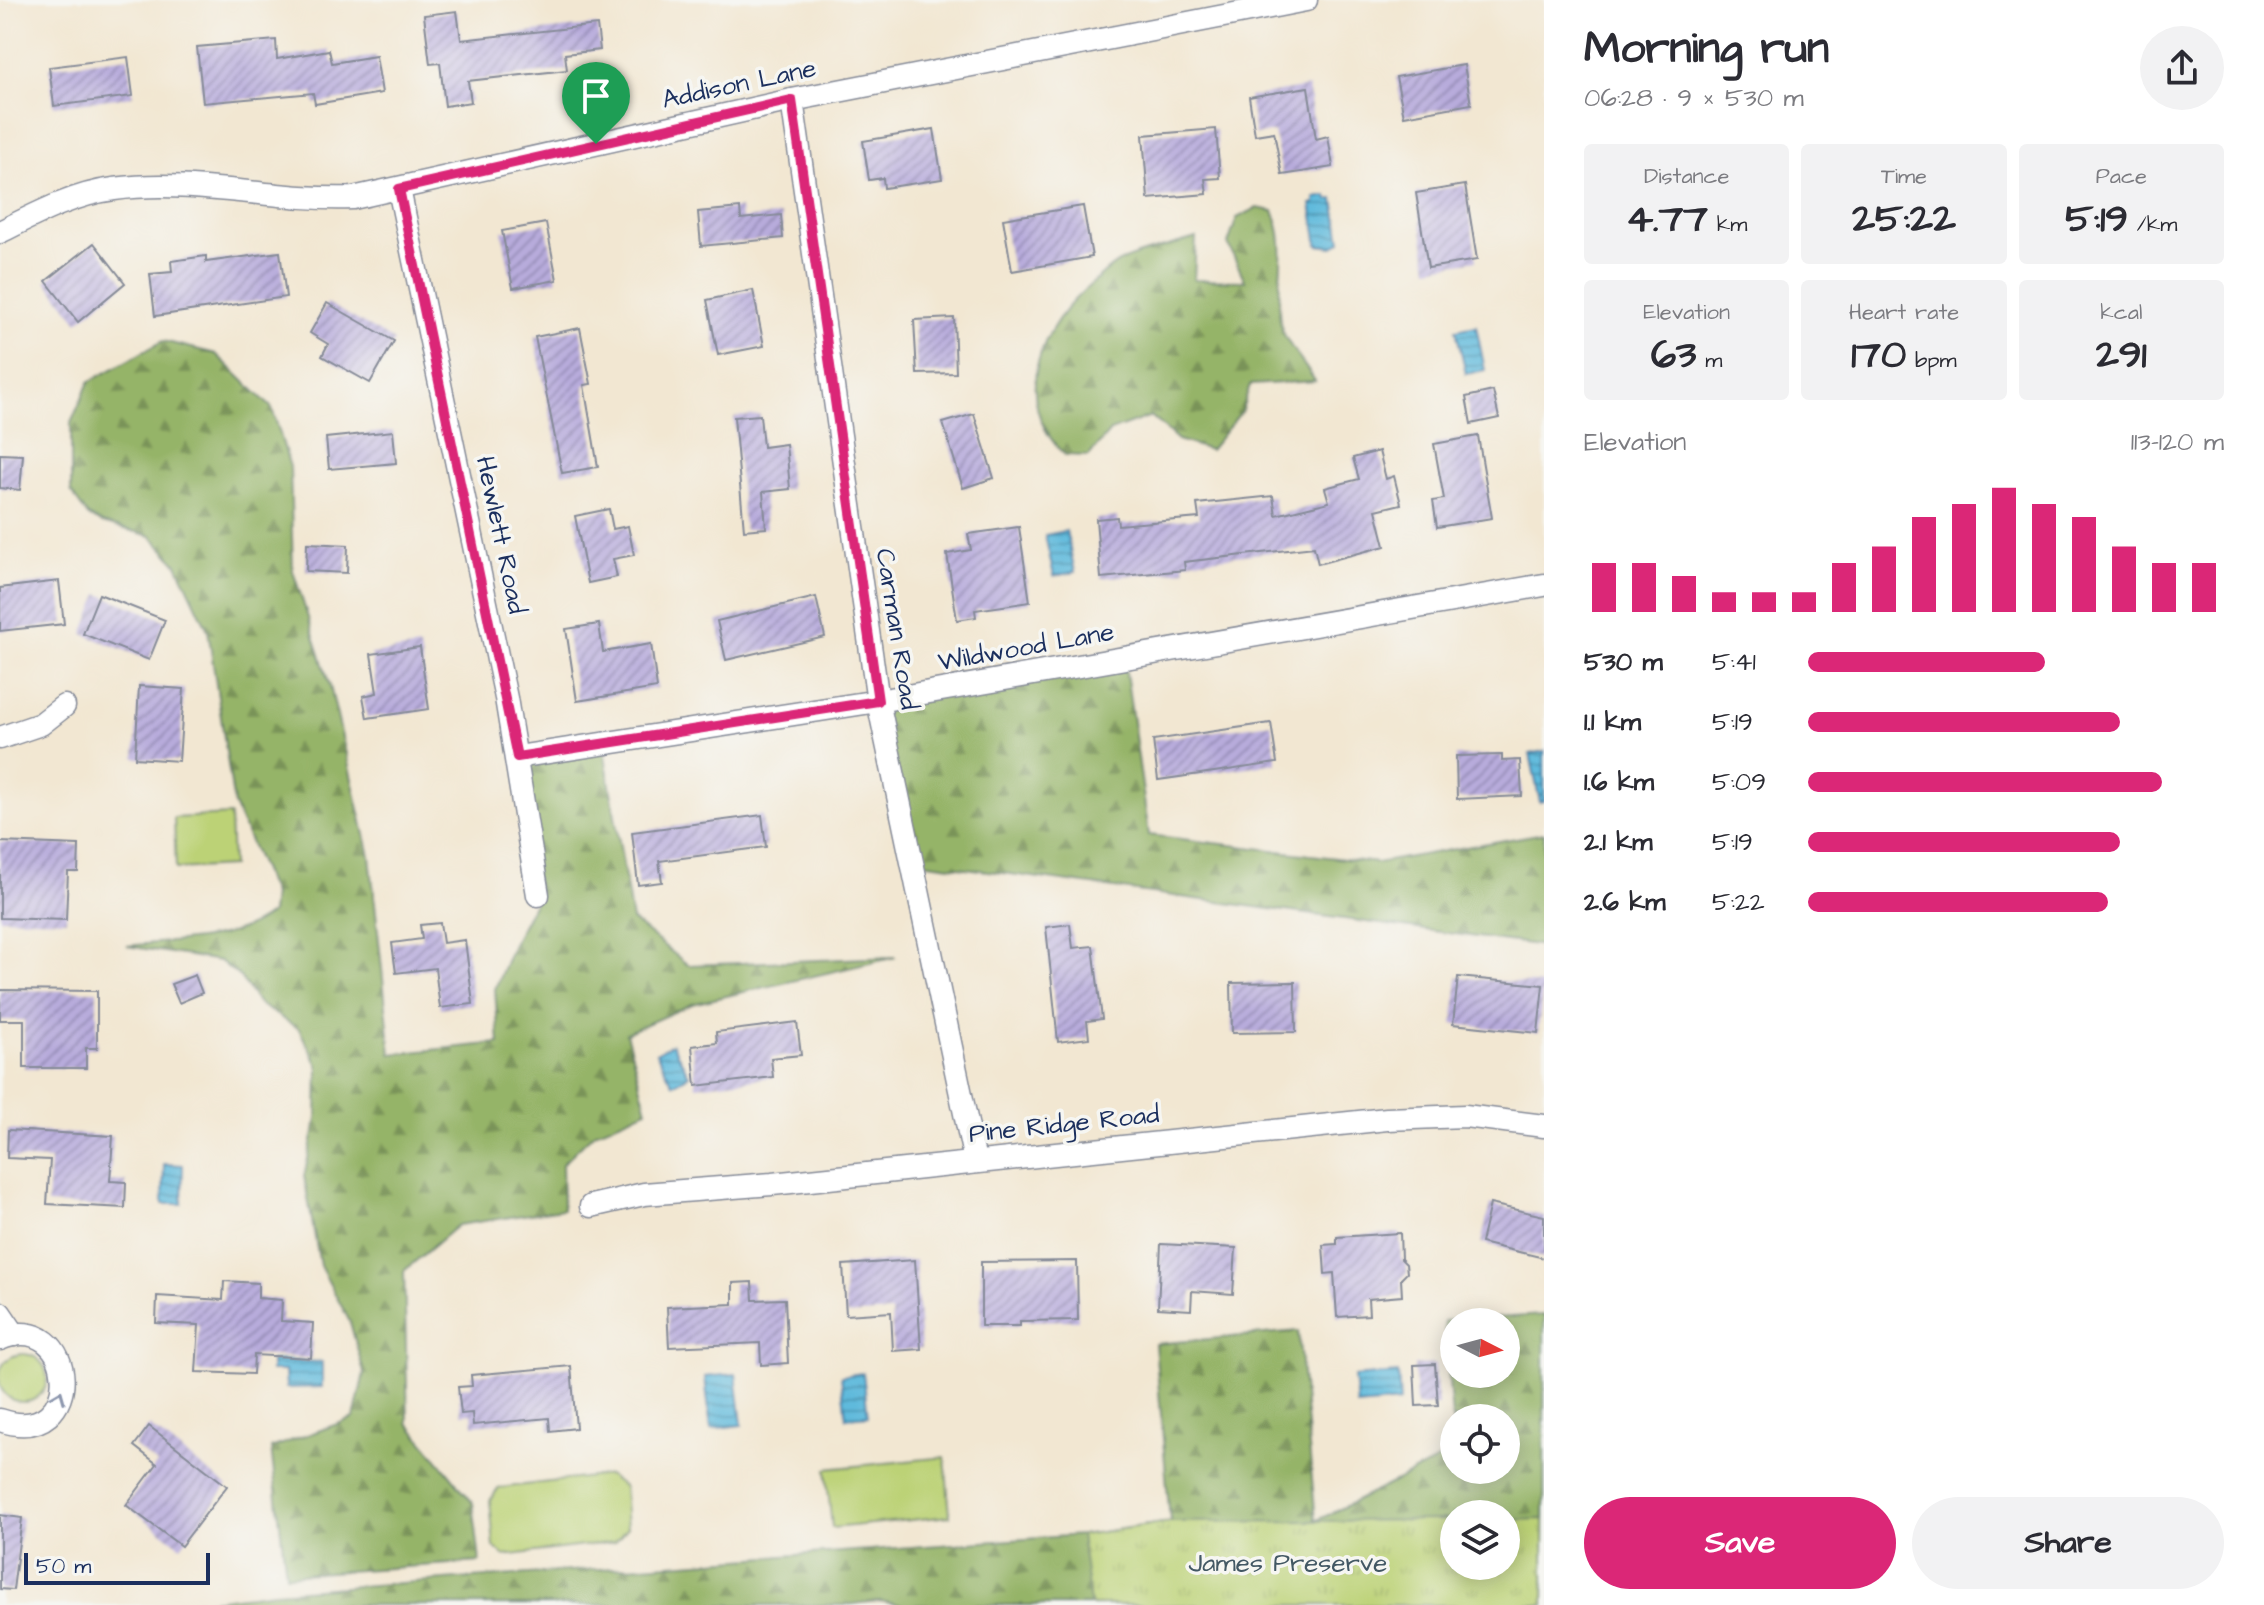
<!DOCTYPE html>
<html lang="en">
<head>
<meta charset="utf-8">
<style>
  :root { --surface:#fff; --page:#f2f2f3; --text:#2b2b33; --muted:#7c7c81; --accent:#db2777 }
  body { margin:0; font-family:"Architects Daughter",sans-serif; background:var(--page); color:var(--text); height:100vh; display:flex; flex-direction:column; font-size:30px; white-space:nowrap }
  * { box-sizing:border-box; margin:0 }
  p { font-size:26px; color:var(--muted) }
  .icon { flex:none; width:44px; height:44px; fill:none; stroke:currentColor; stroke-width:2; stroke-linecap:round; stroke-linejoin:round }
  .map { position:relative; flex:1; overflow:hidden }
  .details { display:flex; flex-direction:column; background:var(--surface); width:720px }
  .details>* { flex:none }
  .needle { width:52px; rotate:96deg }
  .tools { position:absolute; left:1440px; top:1308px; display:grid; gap:16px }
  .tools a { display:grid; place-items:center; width:80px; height:80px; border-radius:50%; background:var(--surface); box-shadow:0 4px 20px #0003; font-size:40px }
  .scale { position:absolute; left:24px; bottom:20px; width:186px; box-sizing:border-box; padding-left:8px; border:4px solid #1b2f5e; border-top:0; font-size:22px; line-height:28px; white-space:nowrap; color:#1b2f5e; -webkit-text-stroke:6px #f6f6f2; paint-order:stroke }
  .pin { position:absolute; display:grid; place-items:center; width:68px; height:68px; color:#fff; margin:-82px -34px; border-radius:50% 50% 50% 0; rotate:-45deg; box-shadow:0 0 8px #0007 }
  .pin .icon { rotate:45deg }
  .round { display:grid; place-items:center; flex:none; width:84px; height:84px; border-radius:42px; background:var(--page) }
  .overview { display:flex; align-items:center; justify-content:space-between; height:136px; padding:0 40px }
  h1 { font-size:44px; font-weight:800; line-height:60px }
  .stats { display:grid; grid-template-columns:repeat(3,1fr); gap:12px; height:136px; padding:8px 40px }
  .stats div { display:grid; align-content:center; border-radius:8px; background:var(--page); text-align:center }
  .stats b { font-size:40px; font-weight:800 }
  .stats small { font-size:22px; font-weight:400 }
  .stats p { font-size:22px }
  .chart { height:224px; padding:16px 40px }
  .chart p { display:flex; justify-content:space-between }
  .chart svg { width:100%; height:144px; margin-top:8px; stroke:var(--accent); stroke-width:6 }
  .action { display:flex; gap:16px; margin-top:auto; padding:16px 40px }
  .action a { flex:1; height:92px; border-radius:48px; background:var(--accent); color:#fff; font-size:32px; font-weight:800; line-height:92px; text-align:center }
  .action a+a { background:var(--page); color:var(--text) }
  ul { padding:0 40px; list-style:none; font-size:26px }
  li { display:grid; grid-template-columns:128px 96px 1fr; align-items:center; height:60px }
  li i { height:20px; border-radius:10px; background:var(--accent) }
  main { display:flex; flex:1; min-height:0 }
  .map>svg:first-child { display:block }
  .green { fill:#bcd276; stroke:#6c806a; stroke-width:2 }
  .forest { fill:url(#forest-firs); stroke:#587262; stroke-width:2; fill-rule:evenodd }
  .park { fill:url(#park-tufts); stroke:#6c806a; stroke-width:2 }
  .water { fill:url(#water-rules); stroke:#3c749d; stroke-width:2 }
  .building { fill:url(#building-hatch) }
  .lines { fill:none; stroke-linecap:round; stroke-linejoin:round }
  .minor-casing { stroke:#868b98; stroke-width:25 }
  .minor { stroke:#fff; stroke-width:22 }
  .oneway { stroke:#8d97ae }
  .route-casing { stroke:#fff; stroke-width:16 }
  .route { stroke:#db2777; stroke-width:10 }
  .labels { text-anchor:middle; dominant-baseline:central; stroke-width:7; stroke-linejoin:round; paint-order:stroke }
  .street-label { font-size:26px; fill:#1b2f5e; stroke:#f6f6f2 }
  .park-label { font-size:26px; fill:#435864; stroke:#f6f6f2 }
</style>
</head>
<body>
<main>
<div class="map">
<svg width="1544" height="1605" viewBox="0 0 1544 1605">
  <defs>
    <pattern id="forest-firs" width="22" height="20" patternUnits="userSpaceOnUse" patternTransform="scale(2)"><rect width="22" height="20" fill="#95b467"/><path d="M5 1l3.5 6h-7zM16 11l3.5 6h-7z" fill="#799358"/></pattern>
    <pattern id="park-tufts" width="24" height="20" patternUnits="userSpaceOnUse" patternTransform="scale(2)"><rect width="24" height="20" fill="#bcd276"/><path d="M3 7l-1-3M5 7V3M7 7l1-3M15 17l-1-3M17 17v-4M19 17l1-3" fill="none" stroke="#a1b568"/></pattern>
    <pattern id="water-rules" width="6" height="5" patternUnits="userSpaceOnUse" patternTransform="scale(2)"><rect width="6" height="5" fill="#5ebadc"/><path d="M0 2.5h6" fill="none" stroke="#4d98b6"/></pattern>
    <pattern id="building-hatch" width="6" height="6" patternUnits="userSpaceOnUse" patternTransform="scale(2)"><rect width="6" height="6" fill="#b8acdc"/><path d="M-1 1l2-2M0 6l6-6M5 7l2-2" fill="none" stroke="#958cb6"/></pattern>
  </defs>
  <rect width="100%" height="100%" fill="#f6f6f2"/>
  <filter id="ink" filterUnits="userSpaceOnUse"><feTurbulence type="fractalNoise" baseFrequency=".0125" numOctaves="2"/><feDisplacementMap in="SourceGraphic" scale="16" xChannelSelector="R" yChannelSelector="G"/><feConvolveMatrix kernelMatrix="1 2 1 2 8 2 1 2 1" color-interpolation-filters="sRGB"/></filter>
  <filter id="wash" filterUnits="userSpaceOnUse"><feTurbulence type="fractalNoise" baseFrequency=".006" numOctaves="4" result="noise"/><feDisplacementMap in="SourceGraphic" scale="32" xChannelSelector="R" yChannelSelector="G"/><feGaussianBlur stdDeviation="1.8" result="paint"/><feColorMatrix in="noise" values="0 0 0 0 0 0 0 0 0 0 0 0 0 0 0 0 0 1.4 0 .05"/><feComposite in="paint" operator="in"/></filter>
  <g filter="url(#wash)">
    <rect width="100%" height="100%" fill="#f2e7d2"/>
    <g class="green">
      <polygon points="230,815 232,866 176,869 174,818"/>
      <circle cx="23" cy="1378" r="24"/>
      <polygon points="945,1457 950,1516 832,1528 826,1469"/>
      <polygon points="608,1475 624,1487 627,1528 615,1542 504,1556 494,1547 490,1500 499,1488"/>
    </g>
    <g class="forest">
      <path d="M1257,208L1273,211C1290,244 1275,284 1280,322C1283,341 1305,364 1315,381L1250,385L1241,412L1210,450L1178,440L1151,416L1110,431L1089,456L1065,455C1008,399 1039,325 1095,281C1102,275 1111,266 1119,262C1143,251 1171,246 1196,238L1194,280L1245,281L1228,244L1237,218Z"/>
      <path d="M163,341L216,354L272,408L290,467L293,571L330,686L370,856L391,1054L499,1043L495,989L515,939L538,895L517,757L603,743L632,920L688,965L896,957L692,1004L626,1033L647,1110L594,1133L562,1164L563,1209L458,1225L404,1271L408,1423L473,1503L480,1562L286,1575L271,1448L354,1418L364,1373L350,1322L320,1266L304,1176L317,1119L318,1065L299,1029L259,1004L240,977L220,961L127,946C174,940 234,943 271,913L273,894L234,805L208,630L177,564L151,536L102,523L88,516L71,492V423L89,382Z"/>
      <polygon points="1124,658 1149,835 1377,863 1544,833 1544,946 914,861 878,701"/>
      <path d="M1544,1315V1531H1506V1514H1454V1521L1442,1519L1389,1555L1370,1605H902L879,1601L844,1605H173L274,1592L1081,1535L1170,1522L1155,1344L1298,1331L1316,1521L1454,1452V1470H1506V1418H1454V1442L1444,1321ZM1454,1322H1506V1374H1454Z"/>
    </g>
    <polygon class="park" points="1544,1519 1544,1605 1090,1605 1081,1535 1170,1522 1454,1520 1454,1566 1506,1566 1506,1520"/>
    <g class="water">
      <polygon points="1327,196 1328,200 1334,199 1341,241 1333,247 1318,245 1311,204 1315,203 1315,198"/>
      <polygon points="1476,326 1485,370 1466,374 1456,330"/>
      <polygon points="1066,531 1075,572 1054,576 1045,535"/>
      <polygon points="1544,751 1544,801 1540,802 1530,754"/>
      <polygon points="672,1044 689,1075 673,1084 656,1053"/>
      <polygon points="164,1164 183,1165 182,1204 163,1204"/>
      <polygon points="271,1360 322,1362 322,1387 286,1388 285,1371 271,1371"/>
      <polygon points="863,1373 868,1416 846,1418 841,1376"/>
      <polygon points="1398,1373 1400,1402 1357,1406 1354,1377"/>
      <polygon points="736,1374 742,1425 711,1429 705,1377"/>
    </g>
    <g id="blocks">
      <g class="building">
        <polygon points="457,11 461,40 597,25 600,50 565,54 567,70 468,81 471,102 445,106 440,63 430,64 424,15"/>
        <polygon points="276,40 277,59 329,50 332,63 376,56 382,93 315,104 313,93 203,103 197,47"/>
        <polygon points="128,57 133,96 54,106 49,67"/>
        <polygon points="1464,65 1471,104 1404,116 1396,77"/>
        <polygon points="1308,87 1316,139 1328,136 1333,167 1282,175 1274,132 1255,135 1249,97"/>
        <polygon points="934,129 942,179 884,188 883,178 869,180 863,141"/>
        <polygon points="1216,129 1220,178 1205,179 1207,194 1148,199 1143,135"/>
        <polygon points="1465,185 1477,260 1428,268 1416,193"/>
        <polygon points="1083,206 1092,257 1012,271 1003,219"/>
        <polygon points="740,208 741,219 781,215 783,238 701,246 698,212"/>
        <polygon points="546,223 557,280 513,288 502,231"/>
        <polygon points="94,243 125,283 78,322 46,281"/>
        <polygon points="280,252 286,297 155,316 150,274 172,272 171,261 206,256 206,262"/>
        <polygon points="753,290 764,346 718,355 707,300"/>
        <polygon points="327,303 394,341 370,383 322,356 328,344 310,333"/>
        <polygon points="954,318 956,373 917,374 914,320"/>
        <polygon points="580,328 591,384 584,385 598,467 562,473 535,337"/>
        <polygon points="1493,391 1499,418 1471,424 1466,397"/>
        <polygon points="974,414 994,478 963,488 943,423"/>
        <polygon points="760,415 763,447 786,444 790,489 763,492 766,528 744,530 734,417"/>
        <polygon points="393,431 396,463 329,469 326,438"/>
        <polygon points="1478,436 1492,518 1437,527 1433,501 1444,499 1434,444"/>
        <polygon points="1379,451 1386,479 1394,476 1401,504 1376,510 1385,546 1318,564 1314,547 1184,562 1185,570 1101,578 1096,519 1117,517 1118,525 1199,518 1197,504 1273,496 1276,515 1329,502 1325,488 1359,479 1353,458"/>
        <polygon points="0,454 23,455 20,490 0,488"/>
        <polygon points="609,509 613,529 628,526 634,555 613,559 617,577 588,583 575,516"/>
        <polygon points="1019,527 1030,602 975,610 976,617 957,620 947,554 971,550 968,534"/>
        <polygon points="307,543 348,545 347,573 306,571"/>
        <polygon points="59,581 64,624 0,631 0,588"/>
        <polygon points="99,594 165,620 149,660 83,634"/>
        <polygon points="816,597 825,637 726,660 717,621"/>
        <polygon points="599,624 603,652 651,644 657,688 577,701 566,629"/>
        <polygon points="420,647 429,709 367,718 363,696 377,693 371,654"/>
        <polygon points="139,686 184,689 179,761 135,758"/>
        <polygon points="1271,723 1277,763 1158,780 1153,740"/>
        <polygon points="1502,755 1502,761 1520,760 1522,796 1457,799 1456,756"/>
        <polygon points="762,815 766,847 659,861 662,882 638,885 632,832"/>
        <polygon points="0,842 79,845 78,872 68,872 66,920 0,918"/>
        <polygon points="440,923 443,943 465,940 473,1004 440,1008 435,968 396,973 392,943 422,939 420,925"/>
        <polygon points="1070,924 1073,948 1093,946 1102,1019 1087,1021 1089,1038 1058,1042 1046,927"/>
        <polygon points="195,975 202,993 179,1003 171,984"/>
        <polygon points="1458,977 1543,985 1538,1033 1453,1024"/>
        <polygon points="1295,982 1296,1032 1232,1033 1231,983"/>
        <polygon points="0,990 97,991 97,1048 86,1048 86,1068 24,1068 24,1020 0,1020"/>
        <polygon points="797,1022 801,1055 771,1058 773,1077 696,1086 692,1046 717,1043 716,1032"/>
        <polygon points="8,1130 113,1136 110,1181 126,1182 125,1208 47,1204 50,1160 7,1158"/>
        <polygon points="1490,1204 1544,1216 1544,1258 1481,1243"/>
        <polygon points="1400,1233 1401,1259 1406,1264 1407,1273 1401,1279 1402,1296 1368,1299 1369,1315 1337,1317 1334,1273 1325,1274 1323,1245 1337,1244 1337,1237"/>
        <polygon points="1161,1244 1236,1248 1233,1294 1192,1291 1191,1310 1158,1308"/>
        <polygon points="915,1260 921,1349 893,1351 891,1312 846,1315 843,1265"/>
        <polygon points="1077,1261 1078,1320 1020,1321 1020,1326 981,1326 981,1262"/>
        <polygon points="224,1281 258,1283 258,1298 282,1300 281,1321 313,1323 311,1358 254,1355 253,1374 196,1372 199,1325 156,1323 157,1296 223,1300"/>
        <polygon points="752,1282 753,1300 785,1299 788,1363 761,1365 760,1343 669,1347 667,1307 733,1304 733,1283"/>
        <polygon points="1435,1364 1438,1405 1416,1406 1414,1365"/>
        <polygon points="571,1366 576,1428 550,1431 549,1418 473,1425 472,1413 461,1414 458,1387 472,1386 471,1375"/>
        <polygon points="149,1426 227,1486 181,1546 126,1505 157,1464 134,1446"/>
        <polygon points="0,1515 22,1518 13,1590 0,1589"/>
      </g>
    </g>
  </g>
  <g filter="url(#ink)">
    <use href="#blocks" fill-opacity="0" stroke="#868b98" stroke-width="2"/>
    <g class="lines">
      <g class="minor-casing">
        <g id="minor">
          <polyline points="792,100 878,701 975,1161"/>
          <polyline points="399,189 506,698 538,895"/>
          <path d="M0,232C36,214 74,194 114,189C195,178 273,201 353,198L792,100L1306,0"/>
          <polyline points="0,738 41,724 64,706"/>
          <polyline points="517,757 878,701 1544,585"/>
          <polyline points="591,1206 644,1194 772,1184 1387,1119 1465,1116 1544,1126"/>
          <polyline points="0,1313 15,1335"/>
          <path d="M0,1339C79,1306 88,1450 0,1420"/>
        </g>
      </g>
      <use href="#minor" class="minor"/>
    </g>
    <defs><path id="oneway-chevron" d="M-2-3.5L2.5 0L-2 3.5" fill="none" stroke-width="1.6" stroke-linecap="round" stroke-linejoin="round" transform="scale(2)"/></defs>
    <use class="oneway" href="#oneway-chevron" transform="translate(59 1396) rotate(-68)"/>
  </g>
  <g class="lines" filter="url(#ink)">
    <g class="route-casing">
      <polygon id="route" points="792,100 878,701 517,757 399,189"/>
    </g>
    <use href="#route" class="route"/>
  </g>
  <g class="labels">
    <g class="street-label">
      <text transform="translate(739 84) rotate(-12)">Addison Lane</text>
      <text transform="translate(501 535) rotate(78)">Hewlett Road</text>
      <text transform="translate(897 629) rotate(81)">Carman Road</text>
      <text transform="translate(1026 647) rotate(-10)">Wildwood Lane</text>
      <text transform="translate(1064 1124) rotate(-6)">Pine Ridge Road</text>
    </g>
    <g class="park-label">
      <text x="1288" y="1563">James Preserve</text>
    </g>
  </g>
</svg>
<div class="tools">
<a><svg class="needle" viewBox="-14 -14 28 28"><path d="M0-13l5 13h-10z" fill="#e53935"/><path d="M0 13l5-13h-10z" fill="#7c7c81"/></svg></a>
<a><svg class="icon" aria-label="locate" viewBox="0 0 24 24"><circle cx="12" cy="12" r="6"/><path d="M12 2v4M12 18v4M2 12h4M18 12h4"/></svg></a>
<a><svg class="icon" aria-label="layers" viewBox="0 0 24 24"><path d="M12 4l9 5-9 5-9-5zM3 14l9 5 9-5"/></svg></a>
</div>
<div class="scale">50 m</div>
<div class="pin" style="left:596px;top:144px;background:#1e9e55"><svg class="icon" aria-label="arrive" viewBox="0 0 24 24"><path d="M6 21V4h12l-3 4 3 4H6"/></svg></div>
</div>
<section class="details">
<div class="overview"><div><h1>Morning run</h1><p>06:28 · 9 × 530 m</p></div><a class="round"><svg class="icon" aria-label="share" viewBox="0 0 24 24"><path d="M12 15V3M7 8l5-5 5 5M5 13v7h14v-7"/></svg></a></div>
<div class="stats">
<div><p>Distance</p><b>4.77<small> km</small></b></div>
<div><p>Time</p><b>25:22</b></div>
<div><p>Pace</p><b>5:19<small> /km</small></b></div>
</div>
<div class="stats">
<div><p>Elevation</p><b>63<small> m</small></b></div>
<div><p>Heart rate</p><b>170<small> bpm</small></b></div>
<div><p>kcal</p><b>291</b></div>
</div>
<div class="chart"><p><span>Elevation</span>113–120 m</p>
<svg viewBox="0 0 160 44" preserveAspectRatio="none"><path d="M5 44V29M15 44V29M25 44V33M35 44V38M45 44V38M55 44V38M65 44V29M75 44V24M85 44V15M95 44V11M105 44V6M115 44V11M125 44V15M135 44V24M145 44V29M155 44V29"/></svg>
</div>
<ul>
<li><b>530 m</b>5:41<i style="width:57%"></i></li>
<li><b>1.1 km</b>5:19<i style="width:75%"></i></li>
<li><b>1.6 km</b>5:09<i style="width:85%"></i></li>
<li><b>2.1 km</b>5:19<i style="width:75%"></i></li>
<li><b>2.6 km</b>5:22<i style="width:72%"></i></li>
</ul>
<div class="action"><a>Save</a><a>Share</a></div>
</section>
</main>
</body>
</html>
